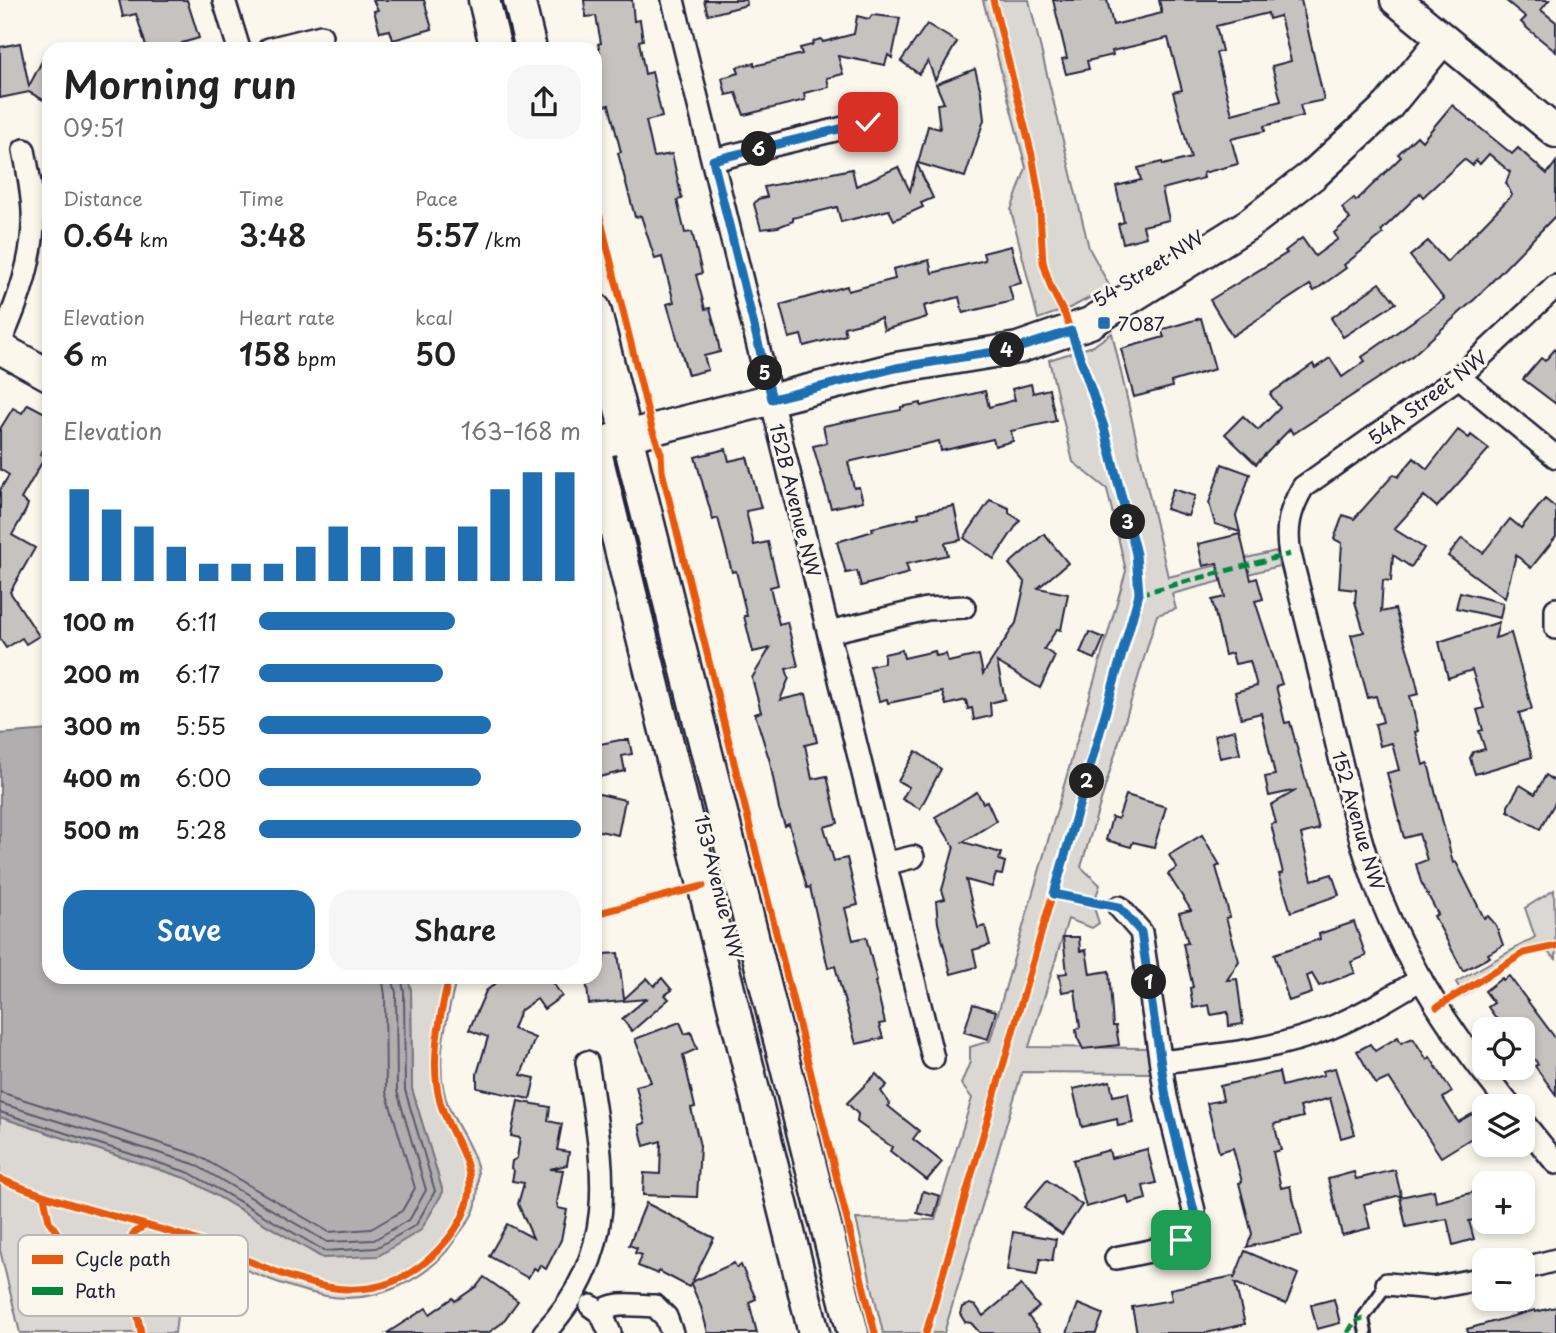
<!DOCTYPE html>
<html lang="en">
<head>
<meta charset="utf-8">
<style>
  :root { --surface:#fff; --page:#f6f6f6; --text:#222; --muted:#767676; --accent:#1f6fb2 }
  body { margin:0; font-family:"Playpen Sans",sans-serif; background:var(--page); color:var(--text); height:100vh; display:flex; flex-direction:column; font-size:26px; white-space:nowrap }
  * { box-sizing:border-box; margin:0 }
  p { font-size:23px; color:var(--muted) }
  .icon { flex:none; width:38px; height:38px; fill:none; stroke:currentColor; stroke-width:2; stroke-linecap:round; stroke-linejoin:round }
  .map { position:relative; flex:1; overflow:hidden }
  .side { position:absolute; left:42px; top:42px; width:560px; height:942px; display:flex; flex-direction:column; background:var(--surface); border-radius:21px; box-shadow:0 4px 10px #0003 }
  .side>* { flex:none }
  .tools { position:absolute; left:1472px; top:1017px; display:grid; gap:14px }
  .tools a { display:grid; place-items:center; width:63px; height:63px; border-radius:14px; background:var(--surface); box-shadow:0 4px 10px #0003; font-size:35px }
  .pin { position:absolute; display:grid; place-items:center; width:60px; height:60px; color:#fff; margin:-30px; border-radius:14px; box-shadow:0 4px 10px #0006 }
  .km { position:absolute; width:35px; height:35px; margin:-18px; border-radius:50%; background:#222; color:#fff; font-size:19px; line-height:35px; text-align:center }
  .round { display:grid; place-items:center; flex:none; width:74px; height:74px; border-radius:21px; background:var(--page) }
  .head { display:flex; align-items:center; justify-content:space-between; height:119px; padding:0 21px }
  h1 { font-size:38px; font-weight:600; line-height:52px }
  .metrics { display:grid; grid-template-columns:repeat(3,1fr); gap:10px; height:119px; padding:7px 21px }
  .metrics div { display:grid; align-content:center }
  .metrics b { font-size:30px; font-weight:600 }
  .metrics small { font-size:19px; font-weight:400 }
  .metrics p { font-size:19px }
  .chart { height:196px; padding:14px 21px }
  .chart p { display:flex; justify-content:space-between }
  .chart svg { width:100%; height:126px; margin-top:7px; stroke:var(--accent); stroke-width:6 }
  .cta { display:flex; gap:14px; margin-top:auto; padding:14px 21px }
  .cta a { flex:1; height:80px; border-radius:21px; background:var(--accent); color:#fff; font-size:28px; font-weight:600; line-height:80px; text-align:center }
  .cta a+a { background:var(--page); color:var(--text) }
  ul { padding:0 21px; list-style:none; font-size:23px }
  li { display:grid; grid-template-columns:112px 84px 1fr; align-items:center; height:52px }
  li i { height:18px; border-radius:9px; background:var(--accent) }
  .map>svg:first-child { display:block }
  .green { fill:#dbd8d3; stroke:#7e7d87; stroke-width:2 }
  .water { fill:#b1aeb0; stroke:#787681; stroke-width:2 }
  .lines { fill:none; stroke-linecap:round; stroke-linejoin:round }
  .shore { stroke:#5b5a6a; stroke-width:2 }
  .building { fill:#c6c2c0; stroke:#22223b; stroke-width:2; fill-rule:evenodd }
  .lane-casing { stroke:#22223b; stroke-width:16 }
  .street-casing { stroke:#22223b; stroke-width:26 }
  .secondary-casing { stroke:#22223b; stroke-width:35 }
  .lane { stroke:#fbf7ec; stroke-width:10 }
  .street { stroke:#fbf7ec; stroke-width:21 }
  .secondary { stroke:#fbf7ec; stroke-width:30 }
  .quiet { stroke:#00873e; stroke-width:5; stroke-dasharray:10 5; stroke-linecap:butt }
  .cycleway-casing { stroke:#fbf7ec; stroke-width:11 }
  .cycleway { stroke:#e8590c; stroke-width:7 }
  .route-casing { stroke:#fff; stroke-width:14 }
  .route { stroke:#1f6fb2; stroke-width:9 }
  .poi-dot { fill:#1f6fb2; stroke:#fbf7ec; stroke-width:2.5 }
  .labels { text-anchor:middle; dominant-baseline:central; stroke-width:6; stroke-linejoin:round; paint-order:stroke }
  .street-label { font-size:19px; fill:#22223b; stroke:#fbf7ec }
  .poi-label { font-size:19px; fill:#22223b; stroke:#fbf7ec; text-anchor:start }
  .key { fill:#fbf7ec; stroke:#bab7b7; stroke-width:2 }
  .key-label { font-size:19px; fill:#22223b }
</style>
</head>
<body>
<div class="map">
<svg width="1556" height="1333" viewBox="0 0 1556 1333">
  <rect width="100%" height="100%" fill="#fbf7ec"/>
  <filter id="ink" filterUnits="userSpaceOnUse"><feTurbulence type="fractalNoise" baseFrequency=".0143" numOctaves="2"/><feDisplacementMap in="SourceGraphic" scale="14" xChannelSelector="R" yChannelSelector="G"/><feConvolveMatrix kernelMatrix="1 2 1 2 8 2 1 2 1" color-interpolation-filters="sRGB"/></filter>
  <g filter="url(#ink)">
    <g class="green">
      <polygon points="983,0 1029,0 1089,248 1110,287 1072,307 1038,319 1011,210 1026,168"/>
      <polygon points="1112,333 1168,577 1276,551 1279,566 1172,594 1176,609 1157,615 1081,867 1100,885 1093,905 1099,923 1092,928 1068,919 1029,1047 1149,1048 1152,1073 1022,1072 944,1333 883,1333 856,1219 935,1220 972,1098 961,1084 970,1062 970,1047 990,1041 1126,571 1107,489 1073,462 1049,360 1093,346"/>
      <polygon points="1554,890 1556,959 1545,950 1525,955 1464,996 1456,982 1535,937 1525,908"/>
      <path d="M407,977H457C447,1018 432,1066 449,1108C457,1126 472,1146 477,1166C479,1175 478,1199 475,1208C472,1219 461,1230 455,1240C428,1281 374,1305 326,1296C281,1288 228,1261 185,1245L175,1333H20L0,1250V1117L188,1179L323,1258L443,1192L412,1089L411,990Z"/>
    </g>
    <polygon class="water" points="49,730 49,976 407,977 411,990 412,1089 443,1192 421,1230 378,1256 323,1258 188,1179 0,1117 0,734"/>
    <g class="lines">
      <g class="shore">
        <polyline points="0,1092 197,1155 329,1232 371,1229 402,1211 415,1188 386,1092 385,995 382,976"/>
        <polyline points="0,1103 194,1164 327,1242 374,1240 410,1219 426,1190 397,1091 396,993 392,976"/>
        <polyline points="0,1112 190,1173 325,1251 376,1248 416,1225 435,1191 405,1090 404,992 401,976"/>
      </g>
    </g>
    <g class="building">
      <polygon points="119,0 187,0 199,38 182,43 184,49 147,49 136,14 123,17"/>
      <polygon points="373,0 424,0 432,29 393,40 390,30 380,32 374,11 378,10"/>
      <polygon points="584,0 632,0 634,21 640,20 643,40 639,41 645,74 652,72 662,117 646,121 654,157 672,154 682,199 677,200 685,233 692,232 702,273 696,275 705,309 710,308 716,330 720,352 704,356 708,370 688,375 667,304 674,302 662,257 655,259 641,216 635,217 618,153 621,152 609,105 603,106 595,77 595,54 600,53 598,44 601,43 596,16 586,17"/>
      <polygon points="704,0 746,0 747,5 708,15"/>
      <path d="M1053,0H1107L1113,25L1162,13L1159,0H1301L1324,100L1300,105L1303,116L1264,126L1265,131L1231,139L1238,164L1203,173L1204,178L1162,189L1169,220L1143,226L1146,237L1123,243L1118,224L1124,222L1116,186L1141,180L1138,168L1162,162L1163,165L1191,158L1173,92L1182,90L1168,38L1112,51L1113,55L1087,61L1089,69L1066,74L1062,59L1067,58ZM1268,13L1269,19L1280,16L1291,61L1272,66L1281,101L1232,114L1216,53L1222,51L1216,26Z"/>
      <polygon points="1505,0 1549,0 1541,10 1556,22 1556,52 1528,29 1521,22 1526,17"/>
      <polygon points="872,15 900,18 892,58 888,55 885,65 838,56 843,74 827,78 829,87 804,93 805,100 744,115 736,93 726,95 722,78 739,73 737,67 754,63 754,66 802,54 800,48 812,45 814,41 821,39 823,42 854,34 857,16 869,19"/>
      <polygon points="927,24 957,42 935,80 928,61 919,74 901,61"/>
      <polygon points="20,43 29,86 49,48 49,103 29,92 0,98 0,47"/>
      <polygon points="975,69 981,92 984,120 965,177 918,163 928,126 940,129 937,104 944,103 936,84"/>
      <polygon points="1452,105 1512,154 1518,148 1547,174 1556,162 1556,215 1476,298 1411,357 1293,434 1290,429 1256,464 1225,434 1243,416 1258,430 1280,408 1270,394 1313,364 1315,368 1330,358 1342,377 1365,361 1362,357 1444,299 1410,256 1428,241 1447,262 1512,195 1506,183 1510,172 1489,154 1480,164 1476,160 1472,165 1464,159 1423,197 1420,193 1381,231 1383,234 1344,265 1346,268 1314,291 1310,285 1232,336 1210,300 1287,253 1285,251 1302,238 1315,256 1338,239 1334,233 1350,219 1342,208 1354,198 1356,201 1401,157 1398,154 1417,136 1422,141"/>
      <polygon points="917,164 933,198 921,203 923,207 894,220 889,210 841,222 837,207 793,218 793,221 778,227 761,229 754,204 758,199 767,197 764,187 852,169 856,186 898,167 910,191"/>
      <polygon points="1011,246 1021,283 1009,286 1013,301 963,313 959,297 924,306 927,317 884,330 881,318 844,327 846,335 804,346 801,335 789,338 780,305 847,286 848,291 895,279 893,269 929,260 932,273 985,260 983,253"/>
      <polygon points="1380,283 1396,303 1343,337 1331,318"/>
      <polygon points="1201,318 1215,369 1171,382 1172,387 1134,397 1121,349 1164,337 1161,330"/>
      <polygon points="1556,348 1556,404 1523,379 1541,358 1545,361"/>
      <polygon points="1031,384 1033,393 1049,389 1056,421 1011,431 1013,441 995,446 993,439 941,451 939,441 848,462 854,488 859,487 863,501 831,508 813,446 827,443 823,426 901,410 901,407 921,403 921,406 985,391 989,407 1015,400 1012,389"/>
      <polygon points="28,404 49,415 49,437 40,454 45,457 21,499 28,504 26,510 12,535 35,548 10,592 39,636 26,644 22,638 6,648 0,639 0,490 9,475 0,469 0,429 13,408 22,413"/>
      <polygon points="1458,430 1469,438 1471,435 1489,449 1437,507 1424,496 1394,529 1424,548 1411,567 1393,555 1391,581 1383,580 1381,612 1395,609 1412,665 1419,694 1410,696 1418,731 1415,732 1423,765 1428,763 1453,863 1456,862 1484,918 1488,916 1496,925 1503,945 1488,954 1490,957 1463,971 1434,916 1438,914 1421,882 1416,864 1427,860 1419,834 1404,838 1387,773 1399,770 1392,743 1380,746 1375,724 1383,722 1376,696 1368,698 1351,635 1364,632 1355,602 1356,590 1339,588 1342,543 1334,539 1343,515 1354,519 1394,474 1398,477 1414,458 1427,469"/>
      <polygon points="726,449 729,461 747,457 761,508 746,511 754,545 768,542 778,585 770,587 779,624 787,622 798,666 786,669 789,678 780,700 806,694 817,742 805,745 812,779 827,776 838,823 824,827 834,861 847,858 858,905 845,908 853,940 866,937 877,981 875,982 885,1023 879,1024 883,1038 856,1044 835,966 828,968 810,887 807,888 789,824 785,826 779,809 770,762 755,714 761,712 752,678 770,648 753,652 744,616 747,616 736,571 732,572 718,518 713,520 695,457"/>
      <polygon points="1222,464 1250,474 1236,516 1240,532 1215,524 1209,503"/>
      <polygon points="1173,489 1195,496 1188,516 1166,509"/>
      <polygon points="1545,499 1556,508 1556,537 1531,568 1516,555 1505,598 1448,556 1462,538 1483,553 1510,519 1521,528"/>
      <polygon points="990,500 1009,508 1009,513 1020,520 994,559 964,538"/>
      <polygon points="954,506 961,540 945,543 948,555 906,564 909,573 861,586 857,571 846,573 837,542 873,531 872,528 919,517 918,513"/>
      <polygon points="1044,534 1068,563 1038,588 1068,594 1061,630 1057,629 1044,649 1055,656 1040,688 997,662 1005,699 990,703 991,716 974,720 972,708 968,709 966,700 946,705 942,692 888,703 887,699 879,701 870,666 884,663 884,654 902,650 904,658 935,651 936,656 946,654 948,662 979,655 983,674 1016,623 1025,583 1009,564"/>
      <polygon points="1240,534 1251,580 1257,578 1263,599 1255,601 1282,684 1276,686 1285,723 1290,722 1319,829 1301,834 1312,880 1332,874 1339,895 1291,912 1279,874 1283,873 1271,824 1276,823 1271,805 1297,790 1269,796 1265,777 1275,775 1261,713 1241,718 1235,692 1257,686 1250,661 1235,664 1232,653 1225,655 1212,600 1225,597 1217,563 1203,566 1198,544"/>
      <polygon points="1460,592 1503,603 1500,618 1456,608"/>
      <polygon points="1499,622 1495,638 1511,633 1532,709 1519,713 1532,757 1475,774 1470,758 1473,752 1485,749 1479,731 1483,730 1477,710 1484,708 1472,670 1448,678 1439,642"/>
      <polygon points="1089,632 1104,638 1095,659 1080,653"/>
      <polygon points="1235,730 1240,754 1220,758 1215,735"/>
      <polygon points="620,740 629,740 632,754 622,756 625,771 595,778 595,745"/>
      <polygon points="916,751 941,769 920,809 902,799 909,787 898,781"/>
      <polygon points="1546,775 1556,782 1556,801 1540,829 1508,811 1508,806 1520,785 1535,794"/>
      <polygon points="977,792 983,803 987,801 996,821 963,842 1001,853 999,860 1005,862 1002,875 996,874 992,887 966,880 978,928 985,926 990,945 973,950 977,967 951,974 938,923 936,901 945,899 942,890 954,847 935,817"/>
      <polygon points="595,793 625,800 618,835 595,830"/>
      <polygon points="1126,795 1166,807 1154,847 1133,842 1131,847 1106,840 1112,817 1118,819"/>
      <polygon points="1202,835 1220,865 1216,867 1230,917 1226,918 1239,961 1227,980 1237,979 1243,1024 1229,1026 1228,1012 1211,1015 1209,1005 1193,1008 1190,988 1193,987 1183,944 1188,943 1179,913 1191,910 1168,874 1177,868 1169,855"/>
      <polygon points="1354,922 1366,956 1351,962 1355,973 1319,986 1312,974 1307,976 1312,993 1289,1001 1274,954 1320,939 1319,934"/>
      <polygon points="1063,937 1079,937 1080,951 1086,950 1090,974 1109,971 1113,1026 1116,1026 1119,1045 1083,1049 1077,1037 1076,1030 1080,1027 1075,990 1062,992 1059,974 1067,973"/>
      <polygon points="618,953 624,999 647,978 654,986 662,978 672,990 665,995 669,999 632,1031 622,1019 646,999 589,1004 586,980 590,980 589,976 595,976 595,962 604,961 604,954"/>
      <polygon points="505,976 548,976 562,996 544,1009 537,999 520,1011 513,1029 535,1038 521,1075 535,1078 530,1099 477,1088 477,1074 488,1037 469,1030 486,991"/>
      <polygon points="1509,976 1556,1039 1556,1095 1535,1066 1538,1064 1522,1044 1522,1029 1504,1029 1488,1007 1494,1003 1485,991 1502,978 1503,980"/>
      <polygon points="973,1004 996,1011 988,1039 964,1032"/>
      <polygon points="680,1022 685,1034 691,1032 697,1049 683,1055 695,1107 691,1108 700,1146 697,1197 643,1195 644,1173 660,1174 661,1141 644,1146 639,1125 645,1123 636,1086 651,1082 635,1039"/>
      <polygon points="1398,1037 1401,1043 1413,1038 1427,1060 1430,1057 1452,1092 1443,1098 1458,1122 1472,1114 1483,1131 1441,1157 1389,1078 1376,1084 1357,1051 1370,1044 1375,1051"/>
      <polygon points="1335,1068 1355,1134 1341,1138 1330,1098 1300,1107 1303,1117 1274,1124 1281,1150 1273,1152 1281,1188 1290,1186 1302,1235 1247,1247 1252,1234 1239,1183 1242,1182 1233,1148 1219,1152 1207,1103 1223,1100 1220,1086 1279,1072 1282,1086 1324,1075 1323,1071"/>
      <polygon points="876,1074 887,1085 881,1091 890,1104 888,1106 919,1131 913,1139 942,1162 927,1180 890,1151 892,1147 857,1122 858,1114 847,1103"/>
      <polygon points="1110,1081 1113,1096 1128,1093 1133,1123 1118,1126 1117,1119 1082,1127 1073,1089"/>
      <polygon points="518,1101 550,1107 548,1121 562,1124 557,1150 569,1152 567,1165 550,1169 563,1170 557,1203 558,1208 567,1210 561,1240 546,1269 540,1265 537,1270 534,1268 528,1278 489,1256 507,1224 533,1238 518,1204 524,1183 512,1181 514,1171 511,1168 512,1161 517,1158 520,1138 511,1136"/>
      <polygon points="1147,1149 1156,1183 1143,1186 1146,1199 1129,1204 1127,1196 1086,1207 1073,1160 1109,1150 1111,1158"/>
      <polygon points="1395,1170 1401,1195 1364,1204 1370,1228 1342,1235 1328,1179 1354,1172 1356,1179"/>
      <polygon points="1047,1180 1082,1205 1062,1234 1024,1207"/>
      <polygon points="1434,1190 1436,1202 1478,1191 1484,1218 1469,1221 1474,1239 1453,1245 1447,1219 1406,1227 1400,1197"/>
      <polygon points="923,1191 940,1196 934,1217 917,1213"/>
      <polygon points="646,1203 714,1238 692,1282 734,1263 737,1268 741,1265 756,1299 749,1302 757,1333 708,1333 701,1307 691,1284 689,1287 659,1271 658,1274 638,1266 642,1255 635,1253 637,1248 629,1245"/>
      <polygon points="1013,1232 1056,1239 1052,1261 1040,1259 1037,1275 1007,1270"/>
      <polygon points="1245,1251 1298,1274 1286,1304 1235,1283 1245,1324 1206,1333 1137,1333 1132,1307 1172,1300 1170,1289 1234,1276 1234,1279"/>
      <polygon points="484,1277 518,1301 502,1323 488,1333 387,1333 426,1308 430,1314 453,1298 455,1301 477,1286"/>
      <polygon points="1021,1285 1039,1307 1028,1316 1041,1333 980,1333 971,1323 965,1322 960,1314 962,1307 970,1304 976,1306 983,1316"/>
      <polygon points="1334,1299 1340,1323 1317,1329 1311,1305"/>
      <polygon points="1078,1304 1103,1314 1096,1333 1067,1333"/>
      <polygon points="1556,1307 1556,1333 1468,1333 1467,1329 1535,1310 1535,1312"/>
    </g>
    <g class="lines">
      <g class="lane-casing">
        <polyline id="lane" points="1366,1333 1363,1318 1387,1284"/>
      </g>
      <g class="street-casing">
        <g id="street">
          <polyline points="224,0 239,49"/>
          <polyline points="673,0 933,1058"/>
          <polyline points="269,49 321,36"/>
          <polyline points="713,160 868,122"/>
          <path d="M0,343C18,302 35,257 33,211C32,191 28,170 24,150"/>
          <polyline points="1459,377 1556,457"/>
          <polyline points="1556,609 1556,628"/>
          <polyline points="829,632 927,609 964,607"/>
          <polyline points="885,864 913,857"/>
          <path d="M1161,1062C1218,1055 1276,1050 1330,1028C1362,1015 1391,997 1421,979"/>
          <path d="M1510,1106C1457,1041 1410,972 1379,894C1360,845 1349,795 1337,745C1322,681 1306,617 1290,554C1285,528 1290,509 1303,487L1459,377L1556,286"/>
          <polyline points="1522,1121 1556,1163"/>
          <path d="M1116,1258C1146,1251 1191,1250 1194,1211L1166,1097L1141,932L1119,907"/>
          <polyline points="1522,1269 1556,1260"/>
          <polyline points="1387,1284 1433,1288 1484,1278"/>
          <polyline points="591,1306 601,1313 610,1333"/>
          <path d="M601,1313C612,1300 639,1306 655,1306L666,1317L672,1333"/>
          <path d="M544,1333C623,1248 603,1165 587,1062"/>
        </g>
      </g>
      <g class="secondary-casing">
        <g id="secondary">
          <polyline points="484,0 496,49"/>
          <polyline points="519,0 531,49"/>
          <polyline points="1396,0 1556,132"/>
          <polyline points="595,309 853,1333"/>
          <polyline points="0,348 49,375"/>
          <polyline points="595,444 896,368 1018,348 1090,323 1249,224 1314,174 1388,106 1443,39"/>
          <polyline points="595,448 814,1333"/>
        </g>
      </g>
      <use href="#lane" class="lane"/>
      <use href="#street" class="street"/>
      <use href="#secondary" class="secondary"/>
      <g class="quiet">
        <polyline points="1139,594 1290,554"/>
        <polyline points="1348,1333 1355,1321 1363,1318"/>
      </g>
      <g class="cycleway-casing">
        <g id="cycleway">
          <polyline points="595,197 652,429 661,453 662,471 875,1333"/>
          <polyline points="595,914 703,886"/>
          <polyline points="1437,1007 1524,953 1556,946"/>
          <path d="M0,1179C61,1204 124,1218 187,1237C267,1262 354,1328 430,1258C448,1241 464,1222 469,1197C476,1161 449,1135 440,1102C429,1060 440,1018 449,976"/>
          <polyline points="44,1197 49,1221 60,1237 94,1254 121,1274"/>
          <polyline points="141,1333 136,1307 121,1274 126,1247 134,1233 144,1226"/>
          <polyline points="926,1333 1139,594 1136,554 1104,427 1065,315 1051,288 1043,262 1039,195 1032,155 993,0"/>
        </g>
      </g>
      <use href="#cycleway" class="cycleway"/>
    </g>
  </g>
  <g class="lines" filter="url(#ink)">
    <g class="route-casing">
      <polyline id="route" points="868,122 713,160 772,399 896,368 1018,348 1071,331 1104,427 1136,554 1139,594 1054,894 1119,907 1141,932 1166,1097 1194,1211 1190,1230 1181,1240"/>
    </g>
    <use href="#route" class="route"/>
  </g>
  <rect class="poi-dot" x="1097" y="316" width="14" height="14" rx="3.5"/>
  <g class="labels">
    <g class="street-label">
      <text transform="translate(1148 268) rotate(-32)">54 Street NW</text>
      <text transform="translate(1427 397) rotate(-37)">54A Street NW</text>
      <text transform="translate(796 500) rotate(76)">152B Avenue NW</text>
      <text transform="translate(1359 820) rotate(74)">152 Avenue NW</text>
      <text transform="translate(720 887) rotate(76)">153 Avenue NW</text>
    </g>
    <g class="poi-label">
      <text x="1118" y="323">7087</text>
    </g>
  </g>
  <rect x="18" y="1235" width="230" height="81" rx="10" class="key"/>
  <rect x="32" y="1255" width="31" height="9" fill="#e8590c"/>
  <rect x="32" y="1287" width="31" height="8" fill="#00873e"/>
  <g class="key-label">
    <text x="75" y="1266">Cycle path</text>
    <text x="75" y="1298">Path</text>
  </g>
</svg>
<div class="tools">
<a><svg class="icon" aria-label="locate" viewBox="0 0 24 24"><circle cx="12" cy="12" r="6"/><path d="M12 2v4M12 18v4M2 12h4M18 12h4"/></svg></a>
<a><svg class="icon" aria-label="layers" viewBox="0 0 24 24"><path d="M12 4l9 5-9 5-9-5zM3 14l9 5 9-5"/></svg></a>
<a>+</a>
<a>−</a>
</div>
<div class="pin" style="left:1181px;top:1240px;background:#1e9e55"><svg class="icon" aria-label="arrive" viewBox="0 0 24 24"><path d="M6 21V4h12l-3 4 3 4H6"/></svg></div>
<div class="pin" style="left:868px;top:122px;background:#d93025"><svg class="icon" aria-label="check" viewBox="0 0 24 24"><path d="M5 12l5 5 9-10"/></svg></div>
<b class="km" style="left:1149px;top:982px">1</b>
<b class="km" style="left:1087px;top:781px">2</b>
<b class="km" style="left:1128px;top:522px">3</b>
<b class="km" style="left:1007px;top:350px">4</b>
<b class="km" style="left:765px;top:373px">5</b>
<b class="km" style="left:759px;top:149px">6</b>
<section class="side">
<div class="head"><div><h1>Morning run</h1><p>09:51</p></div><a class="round"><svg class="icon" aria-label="share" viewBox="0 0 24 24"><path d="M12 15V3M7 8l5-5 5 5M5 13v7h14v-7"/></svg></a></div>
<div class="metrics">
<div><p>Distance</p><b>0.64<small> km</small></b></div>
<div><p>Time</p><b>3:48</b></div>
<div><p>Pace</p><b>5:57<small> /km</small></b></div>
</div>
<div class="metrics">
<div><p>Elevation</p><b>6<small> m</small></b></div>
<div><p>Heart rate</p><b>158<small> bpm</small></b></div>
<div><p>kcal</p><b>50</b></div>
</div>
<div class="chart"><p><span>Elevation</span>163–168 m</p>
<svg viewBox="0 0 160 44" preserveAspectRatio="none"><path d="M5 44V12M15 44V19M25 44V25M35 44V32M45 44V38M55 44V38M65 44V38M75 44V32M85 44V25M95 44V32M105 44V32M115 44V32M125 44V25M135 44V12M145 44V6M155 44V6"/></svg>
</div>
<ul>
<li><b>100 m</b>6:11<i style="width:61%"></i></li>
<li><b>200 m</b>6:17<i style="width:57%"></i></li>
<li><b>300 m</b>5:55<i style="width:72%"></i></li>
<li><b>400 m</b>6:00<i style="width:69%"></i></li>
<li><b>500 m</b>5:28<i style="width:100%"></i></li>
</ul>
<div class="cta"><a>Save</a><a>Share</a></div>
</section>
</div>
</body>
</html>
